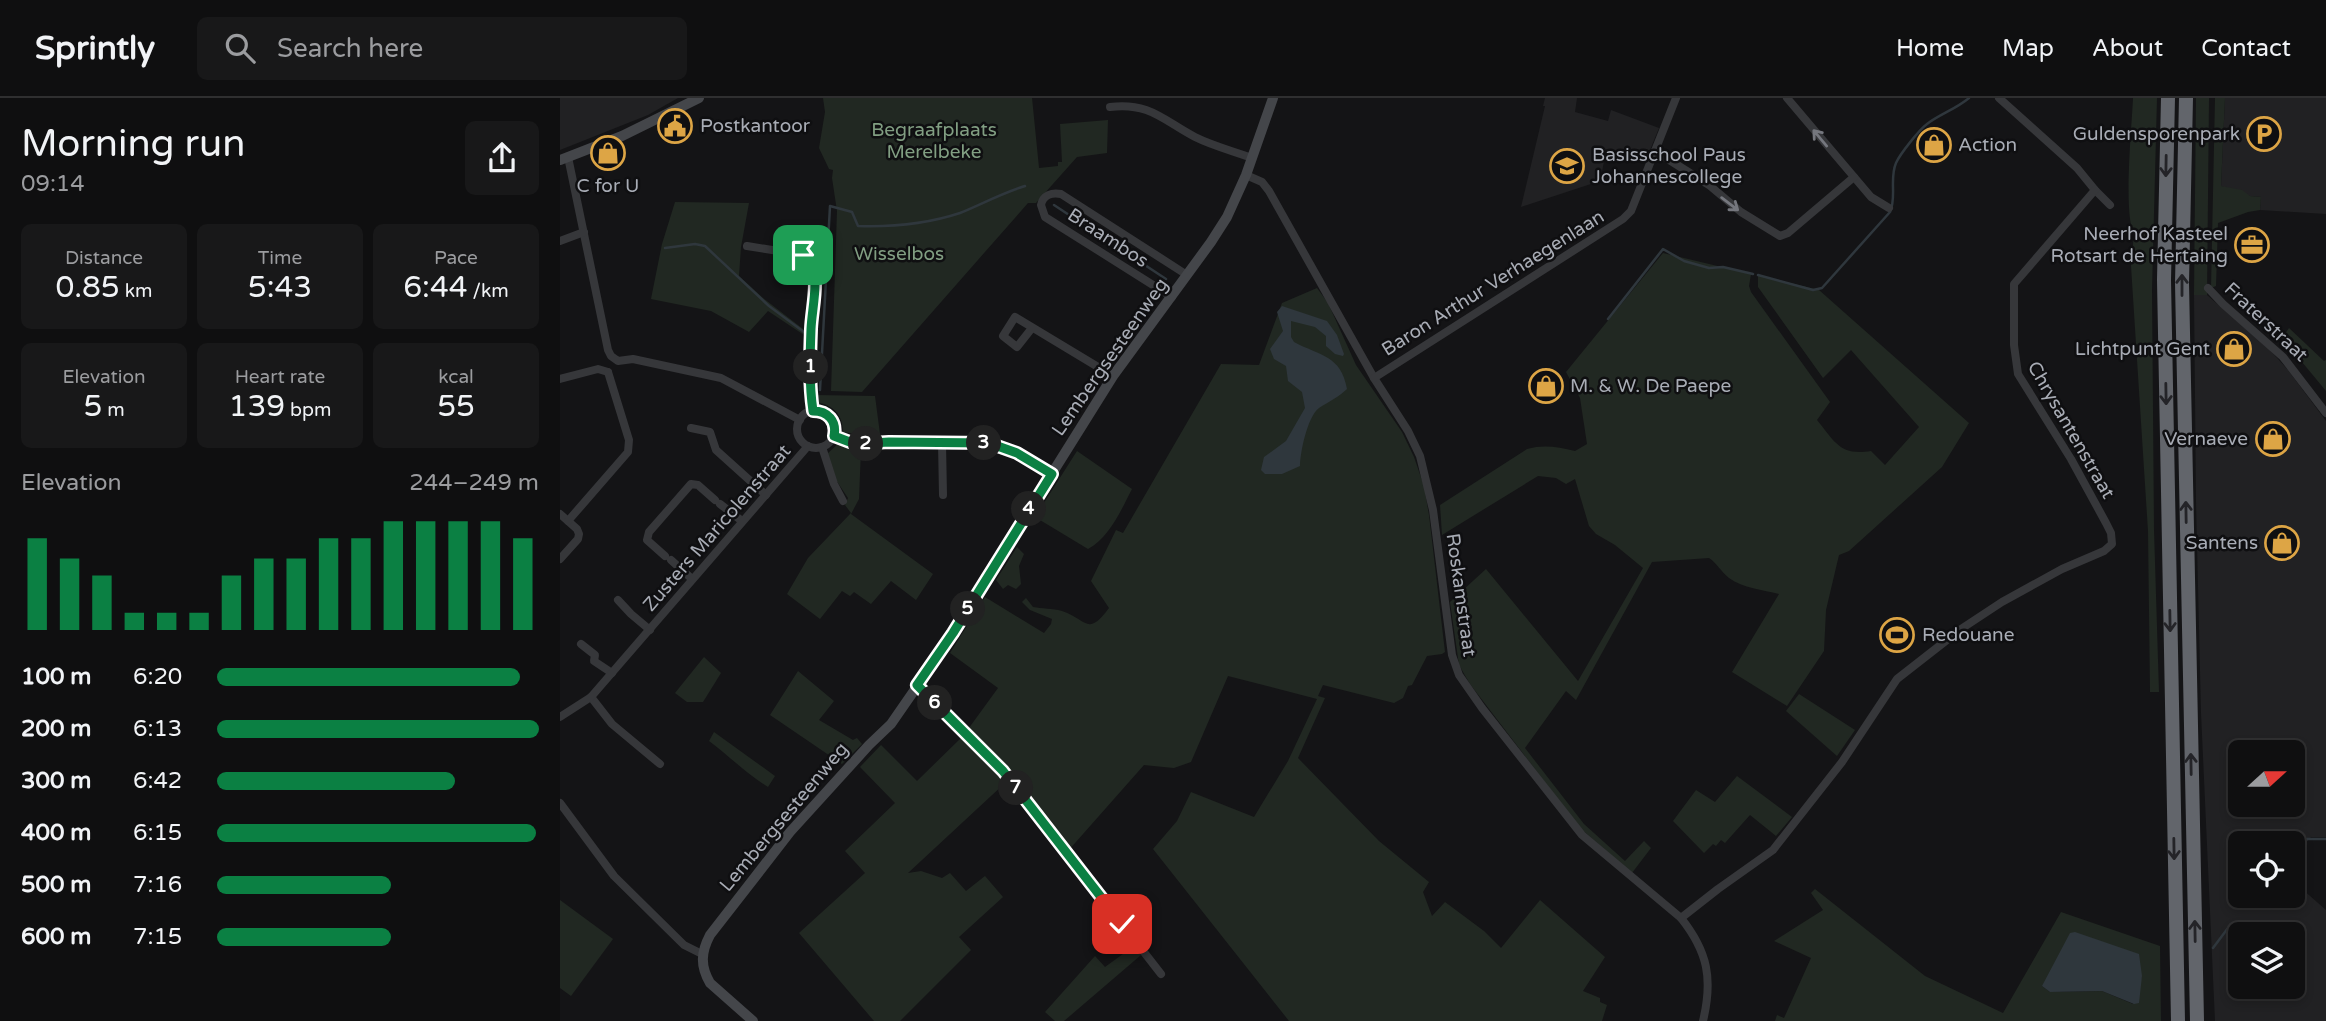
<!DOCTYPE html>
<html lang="en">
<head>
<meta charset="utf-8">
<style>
  :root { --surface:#0f0f10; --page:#181819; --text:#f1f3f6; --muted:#9b9c9f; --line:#2f2f30; --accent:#0b8043 }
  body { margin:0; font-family:"Varela Round",sans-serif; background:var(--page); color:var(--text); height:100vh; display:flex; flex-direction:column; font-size:26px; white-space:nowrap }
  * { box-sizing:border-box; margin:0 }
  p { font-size:23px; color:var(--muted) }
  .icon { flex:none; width:38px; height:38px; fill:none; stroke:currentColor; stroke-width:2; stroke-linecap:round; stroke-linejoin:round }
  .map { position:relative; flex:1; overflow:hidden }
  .details { display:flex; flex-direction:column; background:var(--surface); width:560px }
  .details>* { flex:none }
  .needle { width:46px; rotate:69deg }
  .controls { position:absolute; left:1668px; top:642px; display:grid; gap:14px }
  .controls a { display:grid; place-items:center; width:77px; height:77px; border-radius:10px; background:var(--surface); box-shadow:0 4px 10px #0003,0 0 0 2px var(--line); font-size:35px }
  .pin { position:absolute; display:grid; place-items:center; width:60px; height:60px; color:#fff; margin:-30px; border-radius:14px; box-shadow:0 4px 10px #0006 }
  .km { position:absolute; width:35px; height:35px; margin:-18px; border-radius:50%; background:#222; color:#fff; font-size:19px; line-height:35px; text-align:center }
  .round { display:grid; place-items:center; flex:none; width:74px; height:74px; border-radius:10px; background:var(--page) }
  .overview { display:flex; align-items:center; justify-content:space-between; height:119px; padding:0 21px }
  h1 { font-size:38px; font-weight:600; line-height:52px }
  .figures { display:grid; grid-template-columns:repeat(3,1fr); gap:10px; height:119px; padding:7px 21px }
  .figures div { display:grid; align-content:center; border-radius:10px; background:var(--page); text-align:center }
  .figures b { font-size:30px; font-weight:600 }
  .figures small { font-size:19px; font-weight:400 }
  .figures p { font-size:19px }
  .chart { height:196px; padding:14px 21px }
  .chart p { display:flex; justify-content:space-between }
  .chart svg { width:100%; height:126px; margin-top:7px; stroke:var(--accent); stroke-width:6 }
  ul { padding:0 21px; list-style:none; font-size:23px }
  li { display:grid; grid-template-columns:112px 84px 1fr; align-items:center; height:52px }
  li i { height:18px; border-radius:9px; background:var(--accent) }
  header { display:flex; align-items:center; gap:42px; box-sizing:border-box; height:98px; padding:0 35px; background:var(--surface); border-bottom:2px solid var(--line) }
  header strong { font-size:33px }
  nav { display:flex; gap:38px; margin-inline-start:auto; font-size:24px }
  .search { width:490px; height:63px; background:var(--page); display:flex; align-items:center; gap:18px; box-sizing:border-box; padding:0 24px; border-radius:10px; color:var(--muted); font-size:26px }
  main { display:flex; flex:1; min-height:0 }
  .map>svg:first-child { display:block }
  .built { fill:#212123; fill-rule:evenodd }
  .green { fill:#212822; fill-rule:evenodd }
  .water { fill:#2f373d }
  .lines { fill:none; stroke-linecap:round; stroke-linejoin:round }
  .stream { stroke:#2f373d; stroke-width:2.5 }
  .street { stroke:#36373a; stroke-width:8 }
  .secondary { stroke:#44464a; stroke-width:10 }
  .highway { stroke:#62656b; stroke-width:14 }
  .oneway { stroke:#75777e }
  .oneway2 { stroke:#242428 }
  .route-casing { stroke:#fff; stroke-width:14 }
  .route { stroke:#0b8043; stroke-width:9 }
  .labels { text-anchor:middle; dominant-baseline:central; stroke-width:5; stroke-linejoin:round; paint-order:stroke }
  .poi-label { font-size:19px; fill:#a8acb5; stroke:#0f0f11; text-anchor:start }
  .park-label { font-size:19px; fill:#819e82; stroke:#0f0f11 }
  .street-label { font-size:19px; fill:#a8acb5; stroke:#0f0f11 }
</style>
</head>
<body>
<header>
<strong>Sprintly</strong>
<div class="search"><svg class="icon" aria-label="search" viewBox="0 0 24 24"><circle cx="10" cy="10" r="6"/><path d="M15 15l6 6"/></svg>Search here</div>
<nav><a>Home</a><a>Map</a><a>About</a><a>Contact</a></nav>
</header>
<main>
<section class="details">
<div class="overview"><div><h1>Morning run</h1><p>09:14</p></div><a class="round"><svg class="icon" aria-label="share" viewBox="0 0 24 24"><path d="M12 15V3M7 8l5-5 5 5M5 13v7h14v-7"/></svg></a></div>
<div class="figures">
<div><p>Distance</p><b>0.85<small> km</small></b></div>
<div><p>Time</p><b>5:43</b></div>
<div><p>Pace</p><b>6:44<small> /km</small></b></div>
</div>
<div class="figures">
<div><p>Elevation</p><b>5<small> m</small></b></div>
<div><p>Heart rate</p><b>139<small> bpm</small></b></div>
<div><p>kcal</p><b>55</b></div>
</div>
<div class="chart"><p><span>Elevation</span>244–249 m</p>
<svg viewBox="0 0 160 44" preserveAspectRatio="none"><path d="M5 44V12M15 44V19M25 44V25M35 44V38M45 44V38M55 44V38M65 44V25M75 44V19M85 44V19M95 44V12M105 44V12M115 44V6M125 44V6M135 44V6M145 44V6M155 44V12"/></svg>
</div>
<ul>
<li><b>100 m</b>6:20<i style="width:94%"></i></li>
<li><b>200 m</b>6:13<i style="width:100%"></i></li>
<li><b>300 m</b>6:42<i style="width:74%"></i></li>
<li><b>400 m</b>6:15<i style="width:99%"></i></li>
<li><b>500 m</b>7:16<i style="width:54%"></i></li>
<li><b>600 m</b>7:15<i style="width:54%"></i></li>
</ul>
</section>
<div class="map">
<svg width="1766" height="923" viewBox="0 0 1766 923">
  <rect width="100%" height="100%" fill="#141416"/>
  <g class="built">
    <polygon points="0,0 118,0 88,17 0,52"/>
    <polygon points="985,0 1017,0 1015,14 1048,23 1051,12 1099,30 1090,52 1046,54 1040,83 961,109 985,8 983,8"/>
    <polygon points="1665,0 1766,0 1766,116 1700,112 1701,99 1690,98 1661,88"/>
    <path d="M1634,197H1647L1708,250L1728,272L1766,323V739H1751L1733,759L1732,746H1680V798H1732L1733,783L1766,812V923H1655L1641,615L1636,404ZM1680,654H1732V707H1680ZM1680,836H1732V889H1680Z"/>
  </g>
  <g class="green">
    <polygon points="263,0 472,0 479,70 498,68 498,64 502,64 500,26 548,22 547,55 517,59 476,105 468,105 302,294 271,293 277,113 272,80 273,72 269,71 259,50 265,14"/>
    <path d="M1573,0H1597L1592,192L1594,432L1599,594H1590L1588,433L1571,168L1574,135C1563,118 1572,26 1573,0Z"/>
    <polygon points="1636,0 1649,0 1647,197 1634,197"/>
    <polygon points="1655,0 1665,0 1661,88 1682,92 1690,98 1701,99 1700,112 1688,114 1658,125 1656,188 1651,190"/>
    <polygon points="115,104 189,105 181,149 179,178 203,200 247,234 247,239 208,213 189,234 151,213 91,201 102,146"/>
    <path d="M1103,155L1191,176L1189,188L1191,194L1270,304L1257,322C1275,344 1280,358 1311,353L1325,367L1359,329L1291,252L1263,280L1198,189V177L1259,192L1409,325L1382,369L1289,453L1279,457L1266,512L1264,553L1227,608L1172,574L1219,496C1203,492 1183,490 1169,480C1161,474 1157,465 1149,460L1092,464L1016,602L1006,593L965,650L1024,726L1065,763L1084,743L1091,750L1072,775L1020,730L910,586L899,567L890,504L926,471L1018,583L1083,470L1055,447L1036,436L1029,428L1015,381L1006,386L996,380L978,378L882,437L880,407L967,351C984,346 998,349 1015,353L1027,346L1020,300L1006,274Z"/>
    <path d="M757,190L768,205L796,267L842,334L854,359L864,388L869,417L885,554L882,556L867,558L852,587L848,588L843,600L834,605L763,587L758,598L765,600L738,660L819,743L869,784L863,794L872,818L885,804L924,833L941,850L980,802L1045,859L1023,893L1040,900V904L1047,907L1042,923H729L593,751L617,723L631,694L694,719L728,663L757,601L668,578L631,664L614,670L584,667L508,753L406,634L438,590L390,555L425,499L484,535L491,526L492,521L470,512L462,504L466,500L473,509C482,511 492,510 502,513C528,522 527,539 549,510L531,483L556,432L563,435L661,266L699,267L722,205Z"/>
    <polygon points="1729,230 1764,263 1766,262 1766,293 1722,240"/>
    <path d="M255,297L315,298L320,336L302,337L283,334C283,316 273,307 256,304Z"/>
    <polygon points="279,345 301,351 299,401 291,416 373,476 356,502 331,483 311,506 294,494 290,498 282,493 260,521 227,496 248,460 291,415 285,407 288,400 276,382 267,356"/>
    <path d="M517,353L572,391C561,412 550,439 528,451L475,419Z"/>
    <polygon points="457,449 464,456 459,468 461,486 456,491 448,487 443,491 436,482"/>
    <polygon points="144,559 161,575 143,604 127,604 115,595"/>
    <polygon points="238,573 274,603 259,622 293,642 297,640 302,646 282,666 210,617"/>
    <polygon points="1239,596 1295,632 1277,658 1226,613"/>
    <path d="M154,634L215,678L208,689C187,676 169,658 149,643Z"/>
    <polygon points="401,640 445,685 348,775 361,773 382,780 390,775 406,793 425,778 443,799 399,839 411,852 340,923 314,923 239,835 305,775 285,753 335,705 300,669 321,647 357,683"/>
    <polygon points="1177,678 1232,719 1216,738 1190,717 1165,745 1161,742 1156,748 1153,746 1144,755 1113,723 1136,692 1155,704"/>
    <path d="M1255,791L1365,878L1443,915L1501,814L1600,848L1601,923H1215L1217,917L1224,920L1251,860L1214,843L1263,812L1251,795ZM1582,878L1573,906L1542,893L1490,894L1482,888Z"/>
    <polygon points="0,802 53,841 11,898 0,890"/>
    <polygon points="574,848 581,857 504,923 495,923 485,914 535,858 545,869"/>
  </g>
  <g class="water">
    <path d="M722,208L767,223L777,237L784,256L783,258L775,256L766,248V238L755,229L731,223V239L734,244C760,258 781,257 787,291C779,299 768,304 759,310C747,319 740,356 740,368L722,376H705L701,372L704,359L726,343L745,310L742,294L728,283L726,268L714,261L710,251L723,233L717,214Z"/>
    <polygon points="1515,834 1579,856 1582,878 1579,905 1574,906 1542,893 1490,894 1482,888 1510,835"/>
  </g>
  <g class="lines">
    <g class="stream">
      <polyline points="494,107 606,181"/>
      <polyline points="105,150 135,146 145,148 209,208 244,234 249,234"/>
      <path d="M1198,177L1253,192L1262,190L1330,114C1337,99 1329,81 1336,65C1340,56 1359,32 1367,26C1380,16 1396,11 1409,0"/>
      <polyline points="1048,221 1103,151 1124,163 1149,170 1163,169 1193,176"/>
      <path d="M260,292L270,108L292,114L298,128C332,129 367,126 400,115C422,106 442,95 465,88"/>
      <polyline points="1732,757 1747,741 1766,741"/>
      <polyline points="1653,850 1671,826"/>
    </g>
    <g class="street">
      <polyline points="1227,0 1311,99 1329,110"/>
      <polyline points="1439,0 1517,70 1535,92 1550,107"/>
      <path d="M550,9C590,4 604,23 635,39C653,48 673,53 692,60"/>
      <polyline points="1095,53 1149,87 1181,114 1220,138 1228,135 1294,79"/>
      <polyline points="8,59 48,252 51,258 58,263 73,261 161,280 240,322"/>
      <path d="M686,77L702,84L709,93L814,280L848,333L860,358L873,412L892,557L899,577L922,610L1022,737L1121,820C1148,854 1153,881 1143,923"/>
      <polyline points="0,143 24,134"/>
      <polyline points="187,148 243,157 250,161 253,167 251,297 253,313"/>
      <polyline points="1648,190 1663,206 1723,259 1766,315"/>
      <path d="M612,199L485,119L481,107C483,97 492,94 501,96L627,177"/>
      <polyline points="472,230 457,249 443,238 455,219 553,278"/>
      <polyline points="814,280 1063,121 1071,113 1116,0"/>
      <polyline points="0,281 38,271 48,274"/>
      <circle cx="256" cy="331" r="19"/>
      <polyline points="131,330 150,334 156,352 206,397"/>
      <polyline points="274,338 295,346 329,344 429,345 457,355 492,376"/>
      <polyline points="382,345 383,397"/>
      <polyline points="262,349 274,386 283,403"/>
      <polyline points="160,406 182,423"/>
      <polyline points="0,416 17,431 19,436 18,441 0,461"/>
      <polyline points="8,423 68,354 69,342 48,274"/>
      <polyline points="105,458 87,442 89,434 131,386 138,387 155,402"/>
      <polyline points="111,462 132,481"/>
      <polyline points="58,502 71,516 90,532"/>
      <polyline points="21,546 35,557 34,563 52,575"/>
      <polyline points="357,587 443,673 601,876"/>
      <polyline points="31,599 52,626 100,666"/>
      <polyline points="0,619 31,599 248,348"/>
      <polyline points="0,705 54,778 124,847 142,856"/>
      <polyline points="1121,820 1158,791 1213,752 1282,664 1337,581 1401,531 1442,504 1502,471 1544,453 1552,446 1551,435 1546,425 1511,361 1458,276 1454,247 1454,186 1535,92"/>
    </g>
    <g class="secondary">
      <polyline points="0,62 62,38 139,0"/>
      <path d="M193,923L150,885C140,868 141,854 150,837L230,734L309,647L331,626L376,561L553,278L651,144L667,119L686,77L713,0"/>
    </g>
    <g class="highway">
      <polyline points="1608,0 1604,182 1618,923"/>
      <polyline points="1626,0 1622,185 1637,923"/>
    </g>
  </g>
  <defs><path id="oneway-shaft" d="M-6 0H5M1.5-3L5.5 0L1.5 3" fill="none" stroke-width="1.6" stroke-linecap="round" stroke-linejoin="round" transform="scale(1.75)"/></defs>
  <g class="oneway">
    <use href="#oneway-shaft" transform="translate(1260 40) rotate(-130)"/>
    <use href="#oneway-shaft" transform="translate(1170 106) rotate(37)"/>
  </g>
  <g class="oneway2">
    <use href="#oneway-shaft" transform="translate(1606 68) rotate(91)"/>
    <use href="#oneway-shaft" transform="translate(1622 187) rotate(-90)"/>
    <use href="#oneway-shaft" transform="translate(1606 296) rotate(89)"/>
    <use href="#oneway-shaft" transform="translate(1626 414) rotate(-91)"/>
    <use href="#oneway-shaft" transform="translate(1610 523) rotate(89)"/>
    <use href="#oneway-shaft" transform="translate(1631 666) rotate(-91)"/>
    <use href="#oneway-shaft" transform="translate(1614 751) rotate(89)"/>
    <use href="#oneway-shaft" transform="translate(1635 833) rotate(-91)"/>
  </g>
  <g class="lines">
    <g class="route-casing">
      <path id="route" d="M243,157L250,161C260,181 252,209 251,231C250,258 249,286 253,313C268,313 277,323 274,338L295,346L329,344L429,345L457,355L492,376L393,535L357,587L443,673L562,826"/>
    </g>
    <use href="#route" class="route"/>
  </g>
  <defs>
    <g id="civic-ring" transform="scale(1.75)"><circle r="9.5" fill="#0f0f11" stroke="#dda545" stroke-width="1.5"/><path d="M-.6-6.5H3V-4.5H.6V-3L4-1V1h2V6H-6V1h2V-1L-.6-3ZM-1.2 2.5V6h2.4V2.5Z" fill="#dda545"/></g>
    <g id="parking-ring" transform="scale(1.75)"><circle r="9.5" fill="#0f0f11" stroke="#dda545" stroke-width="1.5"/><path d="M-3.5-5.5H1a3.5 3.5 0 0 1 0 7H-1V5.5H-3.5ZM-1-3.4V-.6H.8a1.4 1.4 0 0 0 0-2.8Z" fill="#dda545"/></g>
    <g id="shop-ring" transform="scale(1.75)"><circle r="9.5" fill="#0f0f11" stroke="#dda545" stroke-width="1.5"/><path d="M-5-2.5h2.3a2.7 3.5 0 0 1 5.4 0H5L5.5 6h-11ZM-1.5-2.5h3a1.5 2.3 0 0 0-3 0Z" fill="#dda545"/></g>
    <g id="school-ring" transform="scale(1.75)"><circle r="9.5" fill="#0f0f11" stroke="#dda545" stroke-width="1.5"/><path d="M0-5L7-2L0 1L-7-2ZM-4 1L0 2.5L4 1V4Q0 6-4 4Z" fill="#dda545"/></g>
    <g id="office-ring" transform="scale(1.75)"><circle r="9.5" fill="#0f0f11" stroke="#dda545" stroke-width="1.5"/><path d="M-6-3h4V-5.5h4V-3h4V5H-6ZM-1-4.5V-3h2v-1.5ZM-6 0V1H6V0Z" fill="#dda545"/></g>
    <g id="stadium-ring" transform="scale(1.75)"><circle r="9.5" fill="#0f0f11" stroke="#dda545" stroke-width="1.5"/><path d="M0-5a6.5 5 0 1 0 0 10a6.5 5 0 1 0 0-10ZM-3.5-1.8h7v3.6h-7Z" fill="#dda545"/></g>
  </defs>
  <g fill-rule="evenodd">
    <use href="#civic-ring" x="115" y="28"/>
    <use href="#parking-ring" x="1704" y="36"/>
    <use href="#shop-ring" x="1374" y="47"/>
    <use href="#shop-ring" x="48" y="55"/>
    <use href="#school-ring" x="1007" y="68"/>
    <use href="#office-ring" x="1692" y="147"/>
    <use href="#shop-ring" x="1674" y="251"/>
    <use href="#shop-ring" x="986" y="288"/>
    <use href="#shop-ring" x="1713" y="341"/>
    <use href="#shop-ring" x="1722" y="445"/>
    <use href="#stadium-ring" x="1337" y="537"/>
  </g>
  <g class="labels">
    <g class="poi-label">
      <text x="140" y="28">Postkantoor</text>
      <text x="1680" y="36" text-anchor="end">Guldensporenpark</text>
      <text x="1398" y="47">Action</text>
      <text x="1032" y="57">Basisschool Paus<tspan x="1032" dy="22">Johannescollege</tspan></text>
      <text x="48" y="88" text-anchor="middle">C for U</text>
      <text x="1668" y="136" text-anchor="end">Neerhof Kasteel<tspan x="1668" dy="22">Rotsart de Hertaing</tspan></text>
      <text x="1650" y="251" text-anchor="end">Lichtpunt Gent</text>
      <text x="1010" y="288">M. &amp; W. De Paepe</text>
      <text x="1688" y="341" text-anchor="end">Vernaeve</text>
      <text x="1698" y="445" text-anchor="end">Santens</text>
      <text x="1362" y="537">Redouane</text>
    </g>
    <g class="park-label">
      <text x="374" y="32">Begraafplaats<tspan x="374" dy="22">Merelbeke</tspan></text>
      <text x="339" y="156">Wisselbos</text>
    </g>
    <g class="street-label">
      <text transform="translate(548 140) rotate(33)">Braambos</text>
      <text transform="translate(933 185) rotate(-32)">Baron Arthur Verhaegenlaan</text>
      <text transform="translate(1706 224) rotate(43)">Fraterstraat</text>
      <text transform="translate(550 259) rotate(-55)">Lembergsesteenweg</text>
      <text transform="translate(1511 332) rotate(60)">Chrysantenstraat</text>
      <text transform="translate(157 430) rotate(-49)">Zusters Maricolenstraat</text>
      <text transform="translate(901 497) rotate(82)">Roskamstraat</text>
      <text transform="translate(224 719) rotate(-50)">Lembergsesteenweg</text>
    </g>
  </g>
</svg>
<div class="controls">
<a><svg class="needle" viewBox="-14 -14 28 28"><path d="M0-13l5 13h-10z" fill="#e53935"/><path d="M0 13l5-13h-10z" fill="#9b9c9f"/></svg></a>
<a><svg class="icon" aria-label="locate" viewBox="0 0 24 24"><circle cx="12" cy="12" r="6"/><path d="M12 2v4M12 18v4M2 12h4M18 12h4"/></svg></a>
<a><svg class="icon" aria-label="layers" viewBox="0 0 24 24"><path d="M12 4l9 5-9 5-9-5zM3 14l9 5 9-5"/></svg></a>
</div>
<div class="pin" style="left:243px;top:157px;background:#1e9e55"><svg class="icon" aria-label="arrive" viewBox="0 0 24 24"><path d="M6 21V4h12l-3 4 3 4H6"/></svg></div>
<div class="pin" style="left:562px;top:826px;background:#d93025"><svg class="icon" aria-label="check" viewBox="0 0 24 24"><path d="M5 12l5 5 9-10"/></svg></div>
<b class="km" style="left:251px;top:269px">1</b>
<b class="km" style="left:306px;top:346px">2</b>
<b class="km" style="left:424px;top:345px">3</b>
<b class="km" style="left:469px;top:411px">4</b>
<b class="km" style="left:408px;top:511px">5</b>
<b class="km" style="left:375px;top:605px">6</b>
<b class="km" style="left:456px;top:690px">7</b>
</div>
</main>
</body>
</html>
